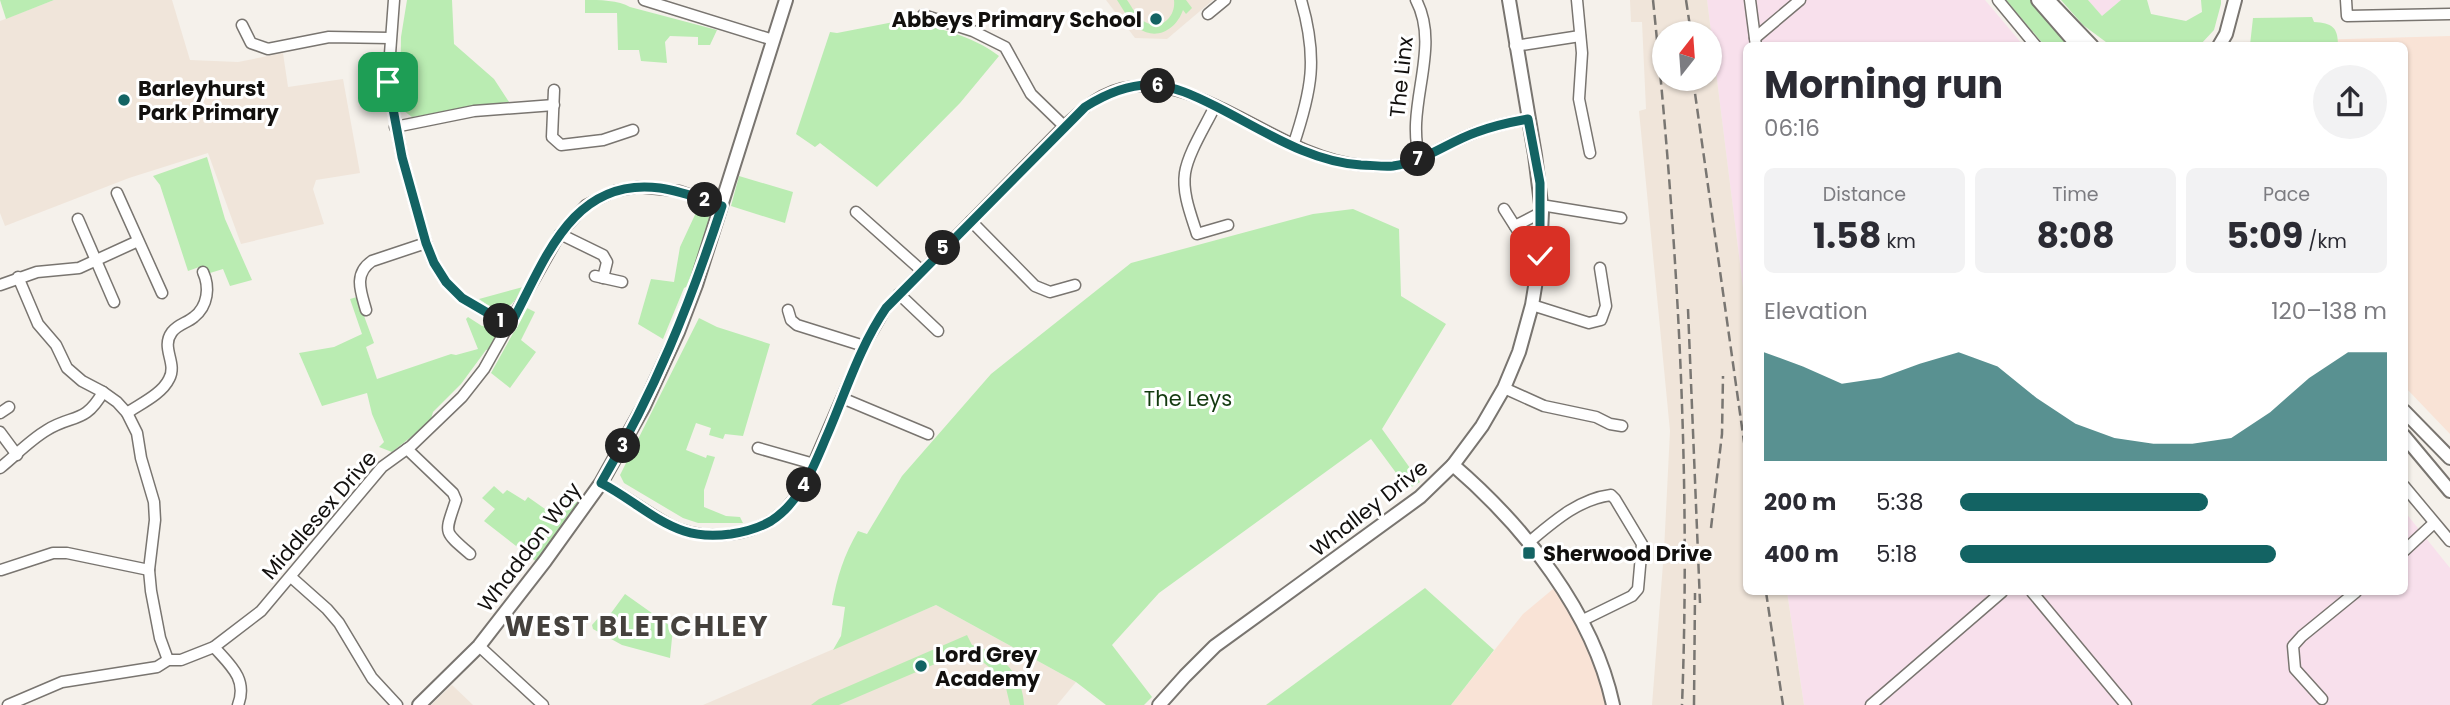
<!DOCTYPE html>
<html lang="en">
<head>
<meta charset="utf-8">
<style>
  :root { --surface:#fff; --page:#f2f2f3; --text:#2b2b33; --muted:#7c7c81; --accent:#136363 }
  body { margin:0; font-family:Poppins,sans-serif; background:var(--page); color:var(--text); height:100vh; display:flex; flex-direction:column; font-size:26px; white-space:nowrap }
  * { box-sizing:border-box; margin:0 }
  p { font-size:23px; color:var(--muted) }
  .icon { flex:none; width:38px; height:38px; fill:none; stroke:currentColor; stroke-width:2; stroke-linecap:round; stroke-linejoin:round }
  .map { position:relative; flex:1; overflow:hidden }
  .sheet { position:absolute; left:1743px; top:42px; width:665px; height:553px; display:flex; flex-direction:column; background:var(--surface); border-radius:10px; box-shadow:0 2px 5px #0004 }
  .sheet>* { flex:none }
  .needle { width:46px; rotate:17deg }
  .controls { position:absolute; left:1652px; top:21px; display:grid; gap:14px }
  .controls a { display:grid; place-items:center; width:70px; height:70px; border-radius:50%; background:var(--surface); box-shadow:0 2px 5px #0004; font-size:35px }
  .pin { position:absolute; display:grid; place-items:center; width:60px; height:60px; color:#fff; margin:-30px; border-radius:14px; box-shadow:0 4px 10px #0006 }
  .km { position:absolute; width:35px; height:35px; margin:-18px; border-radius:50%; background:#222; color:#fff; font-size:19px; line-height:35px; text-align:center }
  .round { display:grid; place-items:center; flex:none; width:74px; height:74px; border-radius:37px; background:var(--page) }
  .headline { display:flex; align-items:center; justify-content:space-between; height:119px; padding:0 21px }
  h1 { font-size:38px; font-weight:700; line-height:52px }
  .figures { display:grid; grid-template-columns:repeat(3,1fr); gap:10px; height:119px; padding:7px 21px }
  .figures div { display:grid; align-content:center; border-radius:10px; background:var(--page); text-align:center }
  .figures b { font-size:35px; font-weight:700 }
  .figures small { font-size:19px; font-weight:400 }
  .figures p { font-size:19px }
  .chart { height:196px; padding:14px 21px }
  .chart p { display:flex; justify-content:space-between }
  .chart svg { width:100%; height:126px; margin-top:7px; fill:var(--accent); opacity:.7 }
  ul { padding:0 21px; list-style:none; font-size:23px }
  li { display:grid; grid-template-columns:112px 84px 1fr; align-items:center; height:52px }
  li i { height:18px; border-radius:9px; background:var(--accent) }
  .map>svg:first-child { display:block }
  .commercial { fill:#f9e3d6 }
  .industrial { fill:#f8e0ec }
  .built { fill:#f0e5da; fill-rule:evenodd }
  .green { fill:#baecb2 }
  .lines { fill:none; stroke-linecap:round; stroke-linejoin:round }
  .minor-casing { stroke:#797570; stroke-width:13 }
  .tertiary-casing { stroke:#797570; stroke-width:16 }
  .minor { stroke:#fff; stroke-width:10 }
  .tertiary { stroke:#fff; stroke-width:12 }
  .rail { stroke:#797672; stroke-width:2.5; stroke-dasharray:10 5; stroke-linecap:butt }
  .route-casing { stroke:#fff; stroke-width:14 }
  .route { stroke:#136363; stroke-width:9 }
  .poi-dot { fill:#136363; stroke:#fff; stroke-width:2.5 }
  .labels { text-anchor:middle; dominant-baseline:central; stroke-width:6; stroke-linejoin:round; paint-order:stroke }
  .poi-label { font-size:21px; font-weight:bold; fill:#12100e; stroke:#fff; text-anchor:start }
  .street-label { font-size:21px; fill:#12100e; stroke:#fff }
  .park-label { font-size:21px; fill:#133a0f; stroke:#fff }
  .district-label { font-size:28px; font-weight:bold; letter-spacing:2px; fill:#45413d; stroke:#fff }
</style>
</head>
<body>
<div class="map">
<svg width="2450" height="705" viewBox="0 0 2450 705">
  <rect width="100%" height="100%" fill="#f5f1eb"/>
  <g class="commercial">
    <polygon points="2450,36 2450,434 2405,387 2404,46 2241,46 2242,42"/>
    <polygon points="1559,584 1608,679 1613,705 1451,705 1523,614"/>
  </g>
  <g class="industrial">
    <polygon points="1707,0 1985,0 2023,45 1746,46 1746,312"/>
    <polygon points="2088,0 2121,0 2102,16"/>
    <polygon points="2405,512 2450,568 2450,705 1804,705 1787,592 2404,592"/>
  </g>
  <g class="built">
    <polygon points="54,0 172,0 190,60 238,62 283,53 288,87 343,79 360,173 316,180 313,189 324,224 241,244 208,153 129,178 5,226 0,213 0,21"/>
    <polygon points="1106,0 1213,0 1167,39 1135,38"/>
    <path d="M1630,0H1707L1746,312V592H1787L1804,705H1652L1664,551L1670,431L1639,111L1646,109L1642,22H1631ZM1664,33H1710V79H1664Z"/>
    <polygon points="936,605 1076,682 1057,705 703,705"/>
    <polygon points="452,685 473,705 431,705"/>
  </g>
  <g class="green">
    <polygon points="0,0 54,0 6,19"/>
    <polygon points="407,0 452,0 454,44 494,79 509,102 412,117 404,111 400,100 401,37"/>
    <path d="M585,0C599,0 619,0 630,7L717,30L710,45H698V37L670,36L665,42L667,63L641,61L639,50H618L617,13H585Z"/>
    <path d="M1117,0H1127C1132,7 1137,18 1145,22C1162,31 1176,16 1174,0H1186L1192,8L1186,14L1183,10C1176,30 1156,41 1138,28C1129,21 1123,9 1117,0Z"/>
    <polygon points="2006,0 2033,0 2072,45 2044,45"/>
    <polygon points="2061,0 2088,0 2102,16 2121,0 2147,0 2151,14 2186,21 2202,12 2201,0 2221,0 2221,4 2214,30 2200,45 2110,45 2083,25"/>
    <path d="M2312,17L2314,22C2332,23 2338,27 2338,45H2250L2253,18Z"/>
    <path d="M904,20C937,28 972,35 999,56L960,103L877,187L820,143L815,147L796,134L830,32L837,33Z"/>
    <polygon points="207,157 225,219 252,280 230,286 223,269 210,273 202,266 188,271 160,185 153,176"/>
    <polygon points="739,176 793,192 785,223 731,206"/>
    <polygon points="700,204 710,212 710,218 688,286 684,288 663,339 638,324 651,279 674,282 680,247"/>
    <path d="M1353,209L1399,229L1401,296L1446,324L1382,429L1420,482L1408,489L1371,439L1159,593L1112,645L1152,697L1144,705H1106L1076,682L936,605L833,650L841,636L845,607L832,605C837,577 844,555 858,531L867,534L902,476L991,374L1131,263L1313,214Z"/>
    <path d="M523,287C510,311 502,316 479,299Z"/>
    <polygon points="357,297 374,343 366,347 377,379 451,354 456,355 478,349 466,319 468,317 482,326 489,325 494,327 499,339 493,348 486,350 461,384 433,412 430,422 392,452 379,447 384,442 372,414 367,393 322,406 299,353 334,347 362,334 350,299"/>
    <polygon points="527,308 535,312 521,340 536,352 510,388 491,373"/>
    <polygon points="699,318 717,327 770,344 743,436 725,434 723,439 709,435 711,428 696,423 686,450 706,458 707,455 715,457 704,490 704,507 726,516 740,517 743,523 698,523 683,518 624,483 620,475"/>
    <polygon points="494,486 503,494 507,490 525,501 528,497 555,516 569,497 583,506 538,563 484,521 495,509 482,498"/>
    <polygon points="1425,588 1494,650 1451,705 1266,705"/>
    <polygon points="625,594 673,628 670,658 622,645 593,629 592,625 600,616 606,620"/>
    <path d="M967,635L972,645C1000,652 1023,674 1024,705H1010L1006,688L994,671L984,663L966,658L942,661L839,705H811L819,699Z"/>
  </g>
  <g class="lines">
    <g class="minor-casing">
      <g id="minor">
        <polyline points="394,0 388,81 402,157 426,243 434,263 446,282 462,298 510,326"/>
        <polyline points="644,0 773,40"/>
        <path d="M1416,0C1442,49 1404,107 1420,159"/>
        <polyline points="1577,0 1582,53 1579,99 1590,153"/>
        <polyline points="1750,0 1756,46"/>
        <polyline points="1998,0 2036,46"/>
        <polyline points="2346,0 2347,16 2450,14"/>
        <polyline points="1208,14 1225,0"/>
        <polyline points="923,15 973,31 1005,47 1031,94 1064,126"/>
        <polyline points="242,25 251,43 268,49 329,37 390,38"/>
        <polyline points="1755,38 1800,0"/>
        <polyline points="1515,46 1580,36"/>
        <polyline points="554,90 552,137 561,145 603,140 633,130"/>
        <path d="M1215,106C1206,125 1188,153 1185,173C1182,193 1191,215 1197,234L1228,225"/>
        <polyline points="395,127 474,111 554,105"/>
        <path d="M1293,146C1312,90 1318,58 1301,0"/>
        <polyline points="117,193 162,293"/>
        <polyline points="1541,205 1621,218"/>
        <polyline points="1504,209 1532,253 1540,256"/>
        <polyline points="856,212 921,270"/>
        <polyline points="78,219 114,302"/>
        <polyline points="971,221 1035,286 1050,292 1075,285"/>
        <polyline points="1515,226 1542,212"/>
        <polyline points="560,234 603,255 607,262 603,278"/>
        <polyline points="595,276 622,282"/>
        <polyline points="18,277 38,324 56,345 67,368 82,381 103,392 117,402 127,413 137,433 141,458 154,502 155,520 149,570 151,591 160,638 168,660"/>
        <polyline points="0,285 37,272 79,268 138,241"/>
        <polyline points="899,294 938,331"/>
        <polyline points="1532,305 1589,323 1601,320 1606,306 1600,268"/>
        <path d="M366,310C361,292 353,274 372,261L426,243"/>
        <polyline points="788,310 791,320 797,325 864,346"/>
        <polyline points="1504,388 1544,406 1596,417 1610,424 1622,426"/>
        <polyline points="842,398 928,434"/>
        <polyline points="0,413 9,407"/>
        <path d="M127,413C140,404 162,394 169,379C178,363 160,348 172,332C178,324 187,323 194,317C208,306 210,287 203,272"/>
        <polyline points="0,432 17,455"/>
        <polyline points="758,448 814,464"/>
        <path d="M407,449L453,493L456,500C445,534 442,530 470,554"/>
        <path d="M0,468C15,456 30,440 47,430C73,414 85,424 103,392"/>
        <path d="M601,483C625,495 646,512 670,525C700,540 740,538 769,522C783,514 793,500 803,487L864,346L886,308L1064,126C1076,115 1087,104 1102,96C1183,53 1276,159 1361,165C1371,165 1383,167 1393,166C1423,162 1448,142 1477,132C1493,126 1511,122 1528,119"/>
        <polyline points="2404,486 2450,541"/>
        <path d="M1528,543C1552,523 1578,499 1611,495L1615,499L1642,544L1638,589L1632,596L1583,620"/>
        <polyline points="2404,551 2434,523"/>
        <polyline points="1,570 53,553 67,553 149,570"/>
        <polyline points="291,577 327,609 339,623 372,678 397,705"/>
        <polyline points="2032,592 2126,705"/>
        <polyline points="479,646 543,705"/>
        <path d="M214,647C230,665 248,679 238,705"/>
        <polyline points="2322,699 2295,669 2293,646 2302,636 2356,592"/>
        <polyline points="8,705 62,682 157,667 168,660 181,660 214,647 261,611 382,467 411,446 462,397 484,369 560,234 586,205 615,191 638,187 679,191 722,206"/>
        <polyline points="1871,705 2002,592"/>
      </g>
    </g>
    <g class="tertiary-casing">
      <g id="tertiary">
        <polyline points="2038,0 2078,46"/>
        <polyline points="2048,0 2092,46"/>
        <polyline points="2219,46 2226,34 2235,0"/>
        <polyline points="2404,411 2450,458"/>
        <polyline points="2404,436 2450,491"/>
        <path d="M1453,465C1524,526 1593,612 1613,705"/>
        <polyline points="419,705 479,646 545,561 601,483 644,406 678,332 696,285 786,0"/>
        <polyline points="1159,705 1185,676 1215,646 1420,497 1453,465 1482,426 1504,388 1519,352 1532,305 1540,256 1542,212 1535,155 1509,0"/>
      </g>
    </g>
    <use href="#minor" class="minor"/>
    <use href="#tertiary" class="tertiary"/>
    <g class="rail">
      <path d="M1653,0C1677,234 1691,470 1682,705"/>
      <polyline points="1686,0 1691,33"/>
      <polyline points="1693,79 1746,456"/>
      <polyline points="1688,309 1700,603"/>
      <polyline points="1711,528 1722,434 1723,376"/>
      <polyline points="1766,592 1783,705"/>
      <polyline points="1694,705 1695,593"/>
    </g>
  </g>
  <g class="lines">
    <g class="route-casing">
      <path id="route" d="M388,82L402,157L426,243L434,263L446,282L462,298L510,326C544,263 571,176 660,188C681,191 701,199 722,206C689,307 655,391 601,483C629,497 654,521 684,531C699,536 715,536 731,534C744,532 759,528 771,521C802,501 814,465 828,433C846,391 860,346 886,308L1085,107C1104,95 1125,85 1149,85C1174,85 1197,97 1219,108C1264,131 1310,162 1361,165C1371,165 1383,167 1393,166C1424,162 1448,142 1477,132C1493,126 1511,122 1528,119L1540,183V256"/>
    </g>
    <use href="#route" class="route"/>
  </g>
  <g class="poi-dot">
    <circle cx="1156" cy="19" r="7"/>
    <circle cx="124" cy="100" r="7"/>
    <rect x="1522" y="546" width="14" height="14" rx="3.5"/>
    <circle cx="921" cy="666" r="7"/>
  </g>
  <g class="labels">
    <g class="poi-label">
      <text x="1142" y="19" text-anchor="end">Abbeys Primary School</text>
      <text x="138" y="88">Barleyhurst<tspan x="138" dy="24">Park Primary</tspan></text>
      <text x="1543" y="553">Sherwood Drive</text>
      <text x="935" y="654">Lord Grey<tspan x="935" dy="24">Academy</tspan></text>
    </g>
    <g class="street-label">
      <text transform="translate(1401 77) rotate(-84)">The Linx</text>
      <text transform="translate(1369 508) rotate(-38)">Whalley Drive</text>
      <text transform="translate(319 515) rotate(-49)">Middlesex Drive</text>
      <text transform="translate(529 547) rotate(-53)">Whaddon Way</text>
    </g>
    <g class="park-label">
      <text x="1188" y="398">The Leys</text>
    </g>
    <g class="district-label">
      <text x="637" y="626">WEST BLETCHLEY</text>
    </g>
  </g>
</svg>
<div class="controls">
<a><svg class="needle" viewBox="-14 -14 28 28"><path d="M0-13l5 13h-10z" fill="#e53935"/><path d="M0 13l5-13h-10z" fill="#7c7c81"/></svg></a>
</div>
<div class="pin" style="left:388px;top:82px;background:#1e9e55"><svg class="icon" aria-label="arrive" viewBox="0 0 24 24"><path d="M6 21V4h12l-3 4 3 4H6"/></svg></div>
<div class="pin" style="left:1540px;top:256px;background:#d93025"><svg class="icon" aria-label="check" viewBox="0 0 24 24"><path d="M5 12l5 5 9-10"/></svg></div>
<b class="km" style="left:501px;top:321px">1</b>
<b class="km" style="left:705px;top:200px">2</b>
<b class="km" style="left:623px;top:446px">3</b>
<b class="km" style="left:804px;top:485px">4</b>
<b class="km" style="left:943px;top:248px">5</b>
<b class="km" style="left:1158px;top:86px">6</b>
<b class="km" style="left:1418px;top:159px">7</b>
<section class="sheet">
<div class="headline"><div><h1>Morning run</h1><p>06:16</p></div><a class="round"><svg class="icon" aria-label="share" viewBox="0 0 24 24"><path d="M12 15V3M7 8l5-5 5 5M5 13v7h14v-7"/></svg></a></div>
<div class="figures">
<div><p>Distance</p><b>1.58<small> km</small></b></div>
<div><p>Time</p><b>8:08</b></div>
<div><p>Pace</p><b>5:09<small> /km</small></b></div>
</div>
<div class="chart"><p><span>Elevation</span>120–138 m</p>
<svg viewBox="0 0 160 44" preserveAspectRatio="none"><path d="M0 44V6L10 11L20 17L30 15L40 10L50 6L60 11L70 22L80 31L90 36L100 38L110 38L120 36L130 27L140 15L150 6L160 6V44z"/></svg>
</div>
<ul>
<li><b>200 m</b>5:38<i style="width:58%"></i></li>
<li><b>400 m</b>5:18<i style="width:74%"></i></li>
</ul>
</section>
</div>
</body>
</html>
